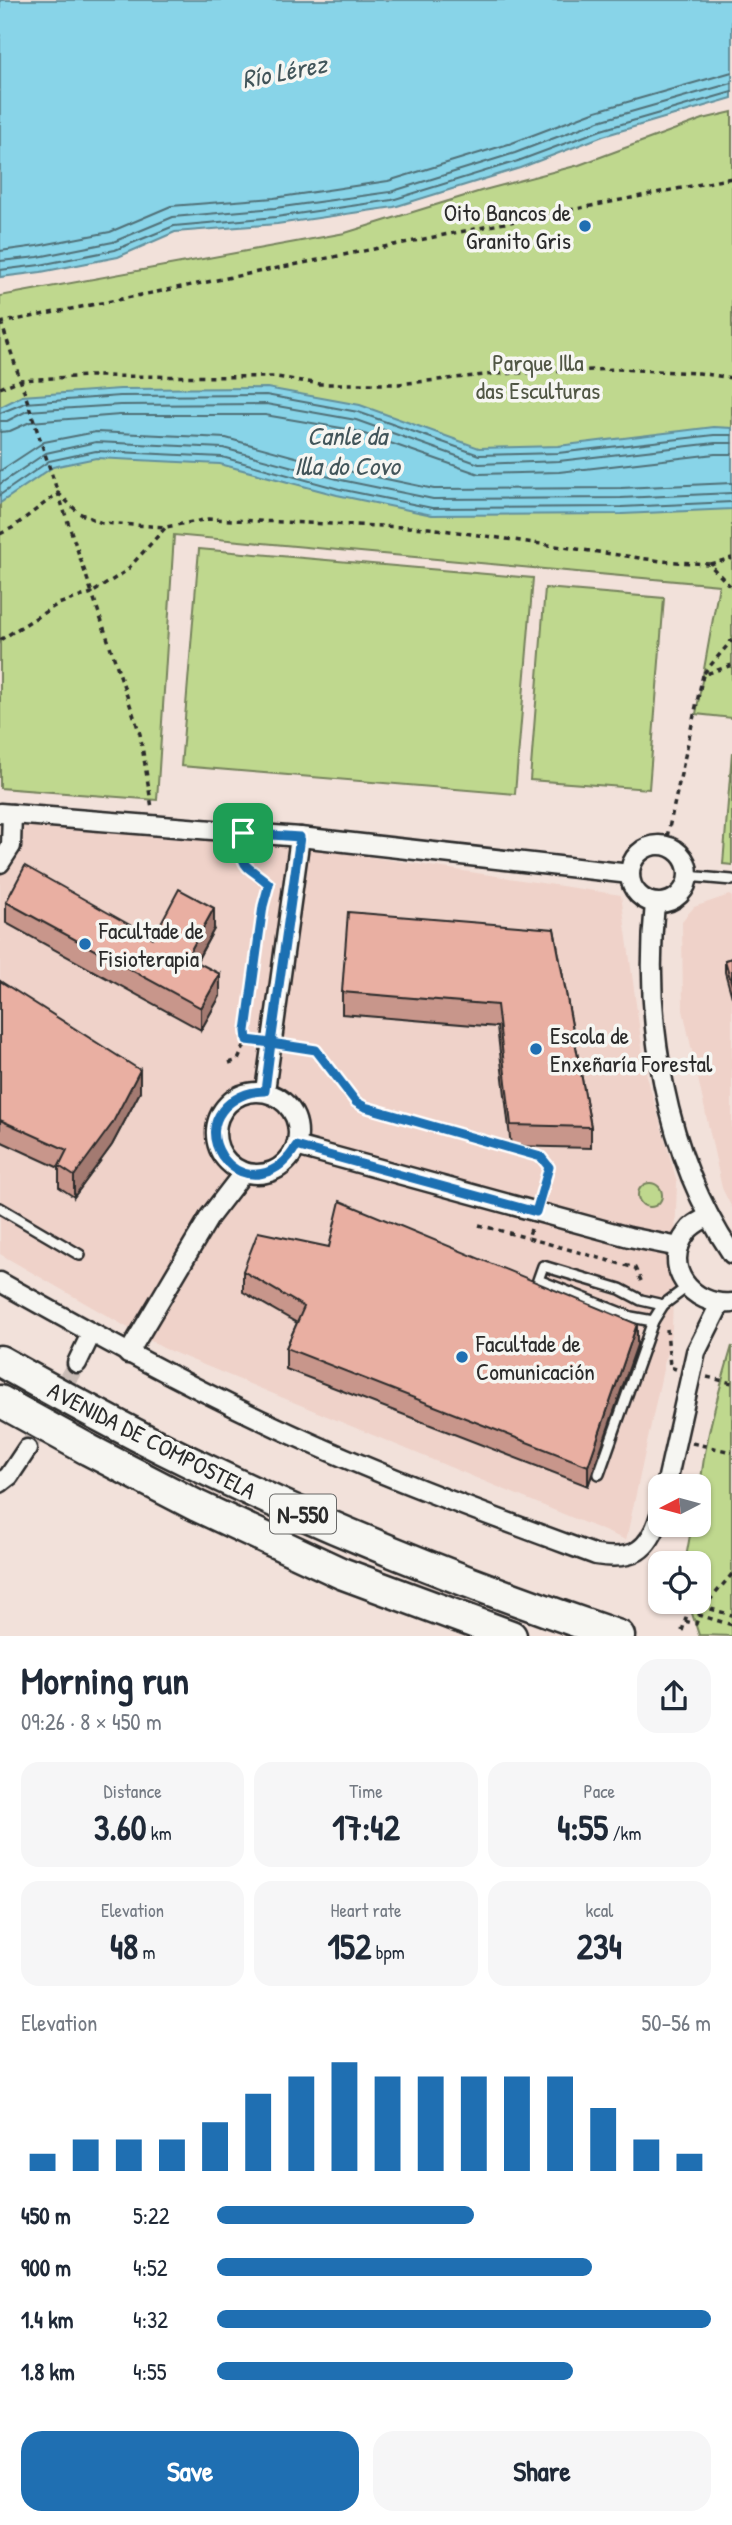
<!DOCTYPE html>
<html lang="en">
<head>
<meta charset="utf-8">
<style>
  :root { --surface:#fff; --page:#f6f6f7; --text:#1f2937; --muted:#747a83; --accent:#1f6fb2 }
  body { margin:0; font-family:"Patrick Hand",sans-serif; background:var(--page); color:var(--text); height:100vh; display:flex; flex-direction:column; font-size:26px; white-space:nowrap }
  * { box-sizing:border-box; margin:0 }
  p { font-size:23px; color:var(--muted) }
  .icon { flex:none; width:38px; height:38px; fill:none; stroke:currentColor; stroke-width:2; stroke-linecap:round; stroke-linejoin:round }
  .map { position:relative; height:1636px; overflow:hidden }
  .drawer { display:flex; flex-direction:column; background:var(--surface); flex:1 }
  .drawer>* { flex:none }
  .needle { width:46px; rotate:264deg }
  .buttons { position:absolute; left:648px; top:1474px; display:grid; gap:14px }
  .buttons a { display:grid; place-items:center; width:63px; height:63px; border-radius:14px; background:var(--surface); box-shadow:0 2px 5px #0004; font-size:35px }
  .pin { position:absolute; display:grid; place-items:center; width:60px; height:60px; color:#fff; margin:-30px; border-radius:14px; box-shadow:0 4px 10px #0006 }
  .round { display:grid; place-items:center; flex:none; width:74px; height:74px; border-radius:21px; background:var(--page) }
  .head { display:flex; align-items:center; justify-content:space-between; height:119px; padding:0 21px }
  h1 { font-size:38px; font-weight:700; line-height:52px }
  .metrics { display:grid; grid-template-columns:repeat(3,1fr); gap:10px; height:119px; padding:7px 21px }
  .metrics div { display:grid; align-content:center; border-radius:18px; background:var(--page); text-align:center }
  .metrics b { font-size:35px; font-weight:700 }
  .metrics small { font-size:19px; font-weight:400 }
  .metrics p { font-size:19px }
  .chart { height:196px; padding:14px 21px }
  .chart p { display:flex; justify-content:space-between }
  .chart svg { width:100%; height:126px; margin-top:7px; stroke:var(--accent); stroke-width:6 }
  .button { display:flex; gap:14px; margin-top:auto; padding:14px 21px }
  .button a { flex:1; height:80px; border-radius:21px; background:var(--accent); color:#fff; font-size:28px; font-weight:700; line-height:80px; text-align:center }
  .button a+a { background:var(--page); color:var(--text) }
  ul { padding:0 21px; list-style:none; font-size:23px }
  li { display:grid; grid-template-columns:112px 84px 1fr; align-items:center; height:52px }
  li i { height:18px; border-radius:9px; background:var(--accent) }
  .map>svg:first-child { display:block }
  .built { fill:#efd2c9 }
  .green { fill:#bfd88e; stroke:#75825c; stroke-width:2 }
  .water { fill:#88d4e8; stroke:#63909c; stroke-width:2 }
  .lines { fill:none; stroke-linecap:round; stroke-linejoin:round }
  .shore { stroke:#506f77; stroke-width:2 }
  .minor-tunnel { stroke:#cabdb7; stroke-width:18; stroke-dasharray:18 9; stroke-linecap:butt }
  .service-casing { stroke:#2b2b2b; stroke-width:14 }
  .minor-casing { stroke:#2b2b2b; stroke-width:23 }
  .trunk-casing { stroke:#2b2b2b; stroke-width:35 }
  .path { stroke:#2b2b2b; stroke-width:3.5; stroke-dasharray:5 5; stroke-linecap:butt }
  .service { stroke:#f6f6f2; stroke-width:9 }
  .minor { stroke:#f6f6f2; stroke-width:18 }
  .trunk { stroke:#f6f6f2; stroke-width:30 }
  .wall { fill:#c8968b; stroke:#2b2b2b; stroke-width:2 }
  .shaded-wall { fill:#a37a71; stroke:#2b2b2b; stroke-width:2 }
  .building { fill:#e9afa2; stroke:#2b2b2b; stroke-width:2 }
  .route-casing { stroke:#fff; stroke-width:14 }
  .route { stroke:#1f6fb2; stroke-width:9 }
  .poi-dot { fill:#1f6fb2; stroke:#f6f6f2; stroke-width:2.5 }
  .labels { text-anchor:middle; dominant-baseline:central; stroke-width:7; stroke-linejoin:round; paint-order:stroke }
  .shield { fill:#f6f6f2; stroke:#686867; stroke-width:2 }
  .shield-label { font-size:23px; font-weight:bold; fill:#2b2b2b }
  .poi-label { font-size:24px; fill:#2b2b2b; stroke:#f6f6f2; text-anchor:start }
  .park-label { font-size:24px; fill:#505644; stroke:#f6f6f2 }
  .street-label { font-size:24px; fill:#2b2b2b; stroke:#f6f6f2 }
  .water-label { font-size:26px; font-style:italic; fill:#42555a; stroke:#f6f6f2 }
</style>
</head>
<body>
<div class="map">
<svg width="732" height="1636" viewBox="0 0 732 1636">
  <rect width="100%" height="100%" fill="#f2e1da"/>
  <filter id="ink" filterUnits="userSpaceOnUse"><feTurbulence type="fractalNoise" baseFrequency=".0143" numOctaves="2"/><feDisplacementMap in="SourceGraphic" scale="14" xChannelSelector="R" yChannelSelector="G"/><feConvolveMatrix kernelMatrix="1 2 1 2 8 2 1 2 1" color-interpolation-filters="sRGB"/></filter>
  <g filter="url(#ink)">
    <g class="built">
      <polygon points="0,812 252,839 621,895 645,1069 677,1182 672,1328 626,1540 163,1348 0,1254"/>
      <polygon points="729,895 732,897 732,1208 722,1188 683,1010 682,921 694,907"/>
    </g>
    <g class="green">
      <polygon points="732,112 732,718 696,714 719,585 174,535 157,800 0,788 0,296 345,233 484,190 579,165 703,119"/>
      <polygon points="199,549 533,578 515,794 181,766"/>
      <polygon points="545,588 664,598 649,789 530,780"/>
      <polygon points="732,752 732,865 723,864"/>
      <circle cx="650" cy="1195" r="12"/>
      <path d="M732,1346V1636L699,1635L688,1601H698V1563H685L692,1524H698C698,1464 715,1404 732,1346Z"/>
    </g>
    <g class="water">
      <polygon points="0,0 732,0 732,98 603,136 520,168 394,207 277,224 175,232 118,257 41,272 0,277"/>
      <polygon points="267,388 360,405 479,448 558,446 714,427 732,428 732,509 622,514 432,515 337,495 220,464 96,458 53,467 0,503 0,407 22,396 120,389"/>
    </g>
    <g class="lines">
      <g class="shore">
        <polyline points="0,251 37,246 110,232 171,206 274,198 388,181 512,143 596,111 732,72"/>
        <polyline points="0,261 38,257 113,242 173,217 275,208 390,192 515,153 599,121 732,83"/>
        <polyline points="0,270 40,265 115,250 174,226 276,217 392,200 518,161 601,130 732,92"/>
        <polyline points="0,413 25,403 120,396 266,395 358,412 479,455 558,453 714,435 732,435"/>
        <polyline points="0,421 7,421 27,411 120,405 266,404 356,420 479,464 559,461 715,443 732,443"/>
        <polyline points="0,432 10,431 30,422 120,415 265,415 353,430 479,474 559,472 715,454 732,454"/>
        <polyline points="0,471 44,442 96,432 226,438 343,470 434,489 621,488 732,483"/>
        <polyline points="0,484 46,453 96,442 223,448 341,480 433,499 621,498 732,493"/>
        <polyline points="0,495 49,461 96,451 222,457 339,489 432,508 621,507 732,502"/>
      </g>
      <polyline class="minor-tunnel" points="27,1449 77,1363"/>
      <g class="service-casing">
        <g id="service">
          <polyline points="687,876 732,880"/>
          <polyline points="0,1208 80,1255"/>
          <polyline points="653,1321 631,1317 538,1280 543,1266 620,1289 641,1300 663,1305"/>
          <polyline points="599,1474 653,1321 663,1305 687,1287"/>
        </g>
      </g>
      <g class="minor-casing">
        <g id="minor">
          <polyline points="0,813 300,837 630,874"/>
          <circle cx="659" cy="874" r="29"/>
          <polyline points="0,863 11,846 12,814"/>
          <path d="M655,903C643,1020 665,1155 732,1254"/>
          <polyline points="265,1091 300,837"/>
          <circle cx="257" cy="1133" r="41"/>
          <polyline points="296,1146 629,1237 679,1247"/>
          <path d="M709,1216C701,1221 692,1224 687,1232C660,1267 692,1307 732,1303"/>
          <path d="M0,1282C91,1333 182,1383 276,1427C380,1476 488,1515 596,1555C633,1561 649,1551 660,1515"/>
          <polyline points="128,1354 210,1216 244,1172"/>
          <polyline points="77,1363 91,1334"/>
          <polyline points="0,1483 9,1476 27,1449"/>
          <polyline points="666,1486 696,1352 720,1304"/>
        </g>
      </g>
      <g class="trunk-casing">
        <g id="trunk">
          <path d="M0,1361C69,1400 139,1438 211,1472C343,1535 480,1589 619,1636"/>
          <polyline points="0,1401 89,1450 197,1506 341,1573 511,1636"/>
        </g>
      </g>
      <g class="path">
        <polyline points="1,322 58,493 79,513 102,523 166,527 208,519 429,528 661,561 709,564 732,588"/>
        <polyline points="0,323 732,178"/>
        <polyline points="0,388 20,380 89,376 277,377 320,384 399,384 494,374 617,369 699,373 732,378"/>
        <polyline points="0,534 12,528 58,493 92,593 126,571 166,527"/>
        <polyline points="710,564 732,558"/>
        <polyline points="0,640 58,604 92,593 140,734 152,808"/>
        <polyline points="704,673 732,640"/>
        <polyline points="665,846 703,675 732,665"/>
        <polyline points="242,850 245,867 269,884 263,906 246,1031 247,1040 254,1041"/>
        <polyline points="289,1046 315,1050 356,1102 365,1107 541,1157 549,1167 541,1195"/>
        <polyline points="229,1063 238,1060 247,1040"/>
        <polyline points="479,1225 528,1238"/>
        <polyline points="531,1229 528,1238 635,1268 643,1285"/>
        <polyline points="667,1329 670,1367 676,1369"/>
        <polyline points="707,1377 732,1383"/>
        <polyline points="692,1443 732,1452"/>
        <polyline points="732,1574 704,1607 732,1615"/>
        <polyline points="685,1621 696,1624 699,1615 732,1625"/>
        <polyline points="682,1631 691,1601"/>
      </g>
      <use href="#service" class="service"/>
      <use href="#minor" class="minor"/>
      <use href="#trunk" class="trunk"/>
    </g>
    <g class="wall">
      <polygon points="6,902 153,938 214,929 197,961 220,996 201,1030 6,923"/>
      <polygon points="554,929 591,1127 591,1148 511,1146 497,1027 342,1014 342,992"/>
      <polygon points="732,958 732,997 725,972 725,960"/>
      <polygon points="0,981 140,1092 112,1145 74,1197 59,1187 59,1168 0,1141"/>
      <polygon points="243,1271 637,1345 588,1486 286,1369 286,1348 297,1323 243,1292"/>
    </g>
    <g class="shaded-wall">
      <polygon points="214,908 214,929 187,978 187,957"/>
      <polygon points="220,974 220,996 201,1030 201,1008"/>
      <polygon points="140,1070 140,1092 112,1145 74,1197 74,1176"/>
      <polygon points="637,1324 637,1345 588,1486 588,1466"/>
    </g>
    <g class="building">
      <polygon points="25,866 153,938 179,889 214,908 187,957 220,974 201,1008 6,902"/>
      <polygon points="348,912 554,929 591,1127 511,1125 497,1005 342,992"/>
      <polygon points="732,958 732,985 725,960"/>
      <polygon points="0,981 140,1070 112,1124 74,1176 59,1166 67,1150 0,1120"/>
      <polygon points="340,1201 637,1324 588,1466 286,1348 304,1307 243,1271 258,1232 329,1247"/>
    </g>
  </g>
  <g class="lines" filter="url(#ink)">
    <g class="route-casing">
      <path id="route" d="M243,833C241,871 242,861 269,884L263,906L246,1031L247,1040L271,1043L265,1091C230,1091 200,1122 222,1156C244,1187 281,1175 296,1146L536,1212L549,1167L541,1157L365,1107L356,1102L316,1050L271,1043L300,837L243,833"/>
    </g>
    <use href="#route" class="route"/>
  </g>
  <g class="poi-dot">
    <circle cx="585" cy="226" r="7"/>
    <circle cx="85" cy="944" r="7"/>
    <circle cx="536" cy="1049" r="7"/>
    <circle cx="462" cy="1357" r="7"/>
  </g>
  <g class="labels">
    <rect class="shield" x="270" y="1494.5" width="66" height="39" rx="5"/>
    <g class="shield-label">
      <text x="303" y="1514">N-550</text>
    </g>
    <g class="poi-label">
      <text x="571" y="212" text-anchor="end">Oito Bancos de<tspan x="571" dy="28">Granito Gris</tspan></text>
      <text x="99" y="930">Facultade de<tspan x="99" dy="28">Fisioterapia</tspan></text>
      <text x="550" y="1035">Escola de<tspan x="550" dy="28">Enxeñaría Forestal</tspan></text>
      <text x="476" y="1343">Facultade de<tspan x="476" dy="28">Comunicación</tspan></text>
    </g>
    <g class="park-label">
      <text x="538" y="362">Parque Illa<tspan x="538" dy="28">das Esculturas</tspan></text>
    </g>
    <g class="street-label">
      <text transform="translate(152 1440) rotate(27)">AVENIDA DE COMPOSTELA</text>
    </g>
    <g class="water-label">
      <text transform="translate(284 71) rotate(-11)">Río Lérez</text>
      <text x="347" y="435">Canle da<tspan x="347" dy="30">Illa do Covo</tspan></text>
    </g>
  </g>
</svg>
<div class="buttons">
<a><svg class="needle" viewBox="-14 -14 28 28"><path d="M0-13l5 13h-10z" fill="#e53935"/><path d="M0 13l5-13h-10z" fill="#747a83"/></svg></a>
<a><svg class="icon" aria-label="locate" viewBox="0 0 24 24"><circle cx="12" cy="12" r="6"/><path d="M12 2v4M12 18v4M2 12h4M18 12h4"/></svg></a>
</div>
<div class="pin" style="left:243px;top:833px;background:#1e9e55"><svg class="icon" aria-label="arrive" viewBox="0 0 24 24"><path d="M6 21V4h12l-3 4 3 4H6"/></svg></div>
</div>
<section class="drawer">
<div class="head"><div><h1>Morning run</h1><p>09:26 · 8 × 450 m</p></div><a class="round"><svg class="icon" aria-label="share" viewBox="0 0 24 24"><path d="M12 15V3M7 8l5-5 5 5M5 13v7h14v-7"/></svg></a></div>
<div class="metrics">
<div><p>Distance</p><b>3.60<small> km</small></b></div>
<div><p>Time</p><b>17:42</b></div>
<div><p>Pace</p><b>4:55<small> /km</small></b></div>
</div>
<div class="metrics">
<div><p>Elevation</p><b>48<small> m</small></b></div>
<div><p>Heart rate</p><b>152<small> bpm</small></b></div>
<div><p>kcal</p><b>234</b></div>
</div>
<div class="chart"><p><span>Elevation</span>50–56 m</p>
<svg viewBox="0 0 160 44" preserveAspectRatio="none"><path d="M5 44V38M15 44V33M25 44V33M35 44V33M45 44V27M55 44V17M65 44V11M75 44V6M85 44V11M95 44V11M105 44V11M115 44V11M125 44V11M135 44V22M145 44V33M155 44V38"/></svg>
</div>
<ul>
<li><b>450 m</b>5:22<i style="width:52%"></i></li>
<li><b>900 m</b>4:52<i style="width:76%"></i></li>
<li><b>1.4 km</b>4:32<i style="width:100%"></i></li>
<li><b>1.8 km</b>4:55<i style="width:72%"></i></li>
</ul>
<div class="button"><a>Save</a><a>Share</a></div>
</section>
</body>
</html>
